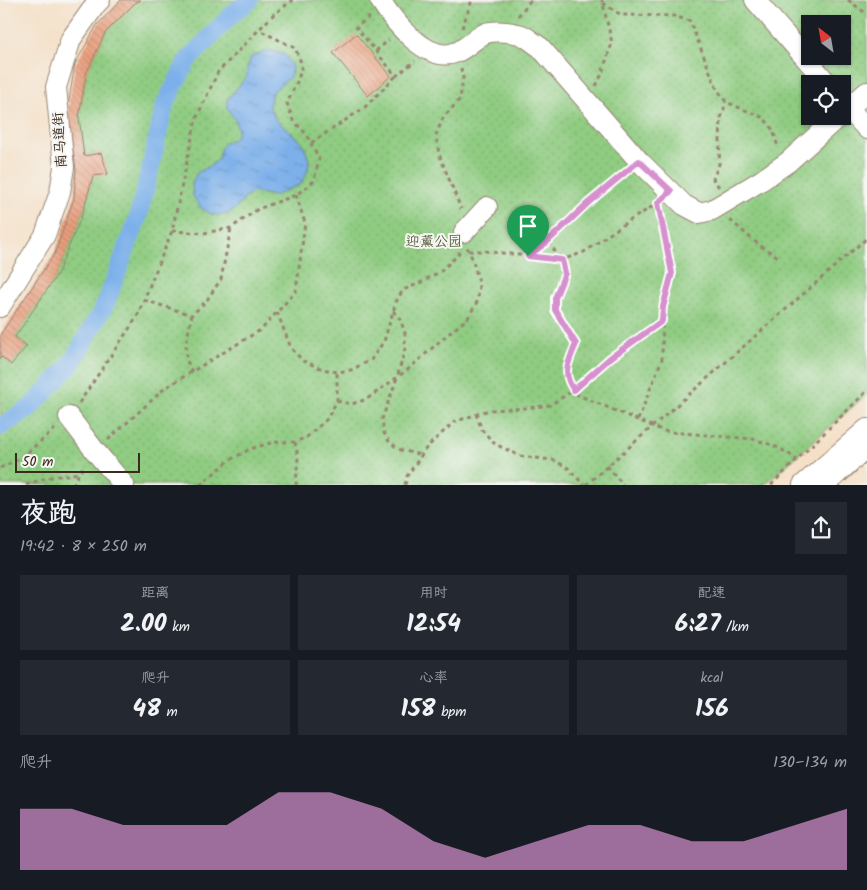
<!DOCTYPE html>
<html lang="zh">
<head>
<meta charset="utf-8">
<style>
  :root { --surface:#171b24; --page:#242831; --text:#f1f3f6; --muted:#9ea1a6; --accent:#d690ce }
  body { margin:0; font-family:Kalam,"LXGW WenKai TC",sans-serif; background:var(--page); color:var(--text); height:100vh; display:flex; flex-direction:column; font-size:19px; white-space:nowrap }
  * { box-sizing:border-box; margin:0 }
  p { font-size:16px; color:var(--muted) }
  .icon { flex:none; width:28px; height:28px; fill:none; stroke:currentColor; stroke-width:2; stroke-linecap:round; stroke-linejoin:round }
  .map { position:relative; height:485px; overflow:hidden }
  .details { display:flex; flex-direction:column; background:var(--surface); flex:1 }
  .details>* { flex:none }
  .needle { width:32px; rotate:329deg }
  .fabs { position:absolute; left:801px; top:15px; display:grid; gap:10px }
  .fabs a { display:grid; place-items:center; width:50px; height:50px; border-radius:0px; background:var(--surface); box-shadow:0 1px 4px #0004; font-size:25px }
  .scale { position:absolute; left:15px; bottom:12px; width:125px; box-sizing:border-box; padding-left:5px; border:2px solid #3b2a1e; border-top:0; font-size:14px; line-height:18px; white-space:nowrap; color:#3b2a1e; -webkit-text-stroke:4px #f6f6f2; paint-order:stroke }
  .pin { position:absolute; display:grid; place-items:center; width:42px; height:42px; color:#fff; margin:-51px -21px; border-radius:50% 50% 50% 0; rotate:-45deg; box-shadow:0 0 5px #0007 }
  .pin .icon { rotate:45deg }
  .round { display:grid; place-items:center; flex:none; width:52px; height:52px; border-radius:0px; background:var(--page) }
  .head { display:flex; align-items:center; justify-content:space-between; height:85px; padding:0 20px }
  h1 { font-size:28px; font-weight:800; line-height:38px }
  .stats { display:grid; grid-template-columns:repeat(3,1fr); gap:8px; height:85px; padding:5px 20px }
  .stats div { display:grid; align-content:center; border-radius:0px; background:var(--page); text-align:center }
  .stats b { font-size:25px; font-weight:800 }
  .stats small { font-size:14px; font-weight:400 }
  .stats p { font-size:14px }
  .chart { height:140px; padding:10px 20px }
  .chart p { display:flex; justify-content:space-between }
  .chart svg { width:100%; height:90px; margin-top:5px; fill:var(--accent); opacity:.7 }
  .map>svg:first-child { display:block }
  .grass { fill:url(#grass-dots); stroke:#667b50; fill-rule:evenodd }
  .water { fill:url(#water-ripples); stroke:#5c6d84 }
  .lines { fill:none; stroke-linecap:round; stroke-linejoin:round }
  .canal { stroke:#7db0ea; stroke-width:18 }
  .building { fill:url(#building-back-hatch) }
  .minor-casing { stroke:#988572; stroke-width:22 }
  .major-casing { stroke:#988572; stroke-width:28 }
  .path { stroke:#988572; stroke-width:3; stroke-dasharray:4 4; stroke-linecap:butt }
  .minor { stroke:#fff; stroke-width:20 }
  .major { stroke:#fff; stroke-width:25 }
  .route-casing { stroke:#fff; stroke-width:10 }
  .route { stroke:#d690ce; stroke-width:6 }
  .labels { text-anchor:middle; dominant-baseline:central; stroke-width:4; stroke-linejoin:round; paint-order:stroke }
  .street-label { font-size:14px; fill:#3b2a1e; stroke:#f6f6f2 }
  .park-label { font-size:14px; fill:#545b3c; stroke:#f6f6f2 }
</style>
</head>
<body>
<div class="map">
<svg width="867" height="485" viewBox="0 0 867 485">
  <defs>
    <pattern id="grass-dots" width="8" height="8" patternUnits="userSpaceOnUse" patternTransform="scale(1.25)"><rect width="8" height="8" fill="#90cc82"/><path d="M2 2h.1M6 6h.1" fill="none" stroke="#7daf70" stroke-width="1.8" stroke-linecap="round"/></pattern>
    <pattern id="water-ripples" width="26" height="14" patternUnits="userSpaceOnUse" patternTransform="scale(1.25)"><rect width="26" height="14" fill="#7db0ea"/><path d="M2 4q2-2 4 0t4 0M15 11q2-2 4 0t4 0" fill="none" stroke="#688fbd"/></pattern>
    <pattern id="building-back-hatch" width="6" height="6" patternUnits="userSpaceOnUse" patternTransform="scale(1.25)"><rect width="6" height="6" fill="#ea9f7d"/><path d="M-1 5l2 2M0 0l6 6M5-1l2 2" fill="none" stroke="#bf8266"/></pattern>
  </defs>
  <rect width="100%" height="100%" fill="#f6f6f2"/>
  <filter id="ink" filterUnits="userSpaceOnUse"><feTurbulence type="fractalNoise" baseFrequency=".02" numOctaves="2"/><feDisplacementMap in="SourceGraphic" scale="10" xChannelSelector="R" yChannelSelector="G"/><feConvolveMatrix kernelMatrix="1 2 1 2 8 2 1 2 1" color-interpolation-filters="sRGB"/></filter>
  <filter id="wash" filterUnits="userSpaceOnUse"><feTurbulence type="fractalNoise" baseFrequency=".0096" numOctaves="4" result="noise"/><feDisplacementMap in="SourceGraphic" scale="20" xChannelSelector="R" yChannelSelector="G"/><feGaussianBlur stdDeviation="1.12" result="paint"/><feColorMatrix in="noise" values="0 0 0 0 0 0 0 0 0 0 0 0 0 0 0 0 0 1.4 0 .05"/><feComposite in="paint" operator="in"/></filter>
  <g filter="url(#wash)">
    <rect width="100%" height="100%" fill="#f4e0c7"/>
    <path class="grass" d="M141,0H867V394L764,485H0V359L2,357L11,365L27,346L15,337L57,275L82,215L93,176L101,153L84,156L79,117L86,74L105,33L135,3ZM810,24H842V56H810ZM810,84H842V116H810Z"/>
    <polygon class="water" points="270,50 285,55 292,67 290,77 272,92 269,106 276,120 303,143 309,160 308,170 301,184 274,196 254,192 246,197 239,205 228,214 213,215 201,208 193,196 192,183 197,173 213,164 218,159 221,147 226,142 235,138 238,131 235,120 227,108 227,100 247,76 247,68 251,57"/>
    <g class="lines">
      <polyline class="canal" points="0,427 30,408 71,364 106,303 138,217 150,169 165,104 187,61 232,14 250,0"/>
    </g>
    <g id="blocks">
      <g class="building">
        <polygon points="121,0 141,0 135,3 105,33 86,74 79,117 84,156 101,153 108,174 93,176 82,215 57,275 15,337 27,346 11,365 2,357 0,359 0,335 55,253 74,198 76,169 67,112 75,64 97,25"/>
        <polygon points="356,34 391,76 368,96 333,53"/>
      </g>
    </g>
  </g>
  <g filter="url(#ink)">
    <use href="#blocks" fill-opacity="0" stroke="#988572" stroke-width="1"/>
    <g class="lines">
      <g class="minor-casing">
        <g id="minor">
          <path d="M380,0C394,22 428,65 457,52C467,48 477,36 486,33C495,30 516,32 524,36C529,39 535,44 540,47L639,161L684,205L699,213L712,210L762,180L788,162L839,116"/>
          <polyline points="755,0 828,84"/>
          <polyline points="842,101 867,129"/>
          <polyline points="842,113 867,92"/>
          <polyline points="464,232 487,207"/>
          <polyline points="0,307 45,235 60,192 64,167 56,87 71,39 96,4 100,0"/>
          <polyline points="69,417 95,451 124,485"/>
          <polyline points="803,485 867,429"/>
        </g>
      </g>
      <g class="major-casing">
        <polyline id="major" points="821,485 867,443"/>
      </g>
      <g class="path">
        <polyline points="848,0 867,14"/>
        <polyline points="603,3 621,15 674,16 690,21 716,87 726,102 764,118 773,130 778,147"/>
        <polyline points="518,16 531,0"/>
        <polyline points="370,17 356,27 396,76 415,61"/>
        <polyline points="462,28 472,0"/>
        <polyline points="376,51 389,40"/>
        <polyline points="461,68 463,78 460,99 443,118 436,135 439,154 461,209"/>
        <polyline points="596,86 601,76 612,43 602,0"/>
        <polyline points="311,143 364,108 396,76"/>
        <polyline points="719,187 713,179 719,164 721,118 726,102"/>
        <polyline points="730,220 759,245 780,258"/>
        <polyline points="538,230 562,260 565,273 555,298 555,310 576,344 567,365 568,382 578,395 664,431 671,432 753,439 772,445 788,453 797,460"/>
        <polyline points="172,231 204,233 231,228 258,209 296,195 314,181 319,159 307,135 293,120 287,103 298,80 302,65 295,48 259,30"/>
        <polyline points="469,251 485,251 528,256 547,242 588,203 626,171"/>
        <polyline points="528,256 562,260 584,252 621,226 658,203"/>
        <polyline points="144,300 192,315"/>
        <polyline points="393,311 400,319 405,333 405,349 397,378 382,419 384,433 390,443 401,450 421,455"/>
        <polyline points="277,312 291,348 303,361 323,369 337,372 351,370 371,360 384,341 396,302 403,290 418,284 441,271 458,255 460,249"/>
        <polyline points="192,372 186,359 186,343 192,315 207,300 221,279 231,228"/>
        <polyline points="337,401 352,404 367,399 410,368 440,341 468,318 478,300 479,282 472,258 467,247"/>
        <polyline points="79,403 137,317 172,231 196,119 218,72 274,14 293,0"/>
        <polyline points="476,414 482,430 495,444 520,456 553,460 567,467 584,485"/>
        <polyline points="638,420 662,359 663,307 671,273 658,205"/>
        <polyline points="108,440 165,388 262,329 296,291 305,223 296,195"/>
        <polyline points="295,442 298,457 296,485"/>
        <polyline points="607,466 623,485"/>
        <polyline points="0,468 21,458 56,428"/>
        <polyline points="26,485 46,478 79,473"/>
        <polyline points="73,485 79,473 85,465"/>
        <polyline points="200,485 230,460 250,449 274,442 295,442 307,437 326,420 337,401 337,372"/>
        <polyline points="405,485 407,476 427,447 454,422 489,410 527,408 550,405 574,390 610,358 662,321"/>
        <polyline points="586,485 867,238"/>
        <polyline points="771,485 867,391"/>
      </g>
      <use href="#minor" class="minor"/>
      <use href="#major" class="major"/>
    </g>
  </g>
  <g class="lines" filter="url(#ink)">
    <g class="route-casing">
      <path id="route" d="M639,161L671,191L658,203L672,273L663,307L662,321L610,358L574,390C561,373 569,361 576,344L555,310V298L565,273L562,260L528,256L547,242L588,203Z"/>
    </g>
    <use href="#route" class="route"/>
  </g>
  <g class="labels">
    <g class="street-label">
      <text transform="translate(60 140) rotate(-94)">南马道街</text>
    </g>
    <g class="park-label">
      <text x="434" y="242">迎薰公园</text>
    </g>
  </g>
</svg>
<div class="fabs">
<a><svg class="needle" viewBox="-14 -14 28 28"><path d="M0-13l5 13h-10z" fill="#e53935"/><path d="M0 13l5-13h-10z" fill="#9ea1a6"/></svg></a>
<a><svg class="icon" aria-label="locate" viewBox="0 0 24 24"><circle cx="12" cy="12" r="6"/><path d="M12 2v4M12 18v4M2 12h4M18 12h4"/></svg></a>
</div>
<div class="scale">50 m</div>
<div class="pin" style="left:528px;top:256px;background:#1e9e55"><svg class="icon" aria-label="arrive" viewBox="0 0 24 24"><path d="M6 21V4h12l-3 4 3 4H6"/></svg></div>
</div>
<section class="details">
<div class="head"><div><h1>夜跑</h1><p>19:42 · 8 × 250 m</p></div><a class="round"><svg class="icon" aria-label="share" viewBox="0 0 24 24"><path d="M12 15V3M7 8l5-5 5 5M5 13v7h14v-7"/></svg></a></div>
<div class="stats">
<div><p>距离</p><b>2.00<small> km</small></b></div>
<div><p>用时</p><b>12:54</b></div>
<div><p>配速</p><b>6:27<small> /km</small></b></div>
</div>
<div class="stats">
<div><p>爬升</p><b>48<small> m</small></b></div>
<div><p>心率</p><b>158<small> bpm</small></b></div>
<div><p>kcal</p><b>156</b></div>
</div>
<div class="chart"><p><span>爬升</span>130–134 m</p>
<svg viewBox="0 0 160 44" preserveAspectRatio="none"><path d="M0 44V14L10 14L20 22L30 22L40 22L50 6L60 6L70 14L80 30L90 38L100 30L110 22L120 22L130 30L140 30L150 22L160 14V44z"/></svg>
</div>
</section>
</body>
</html>
